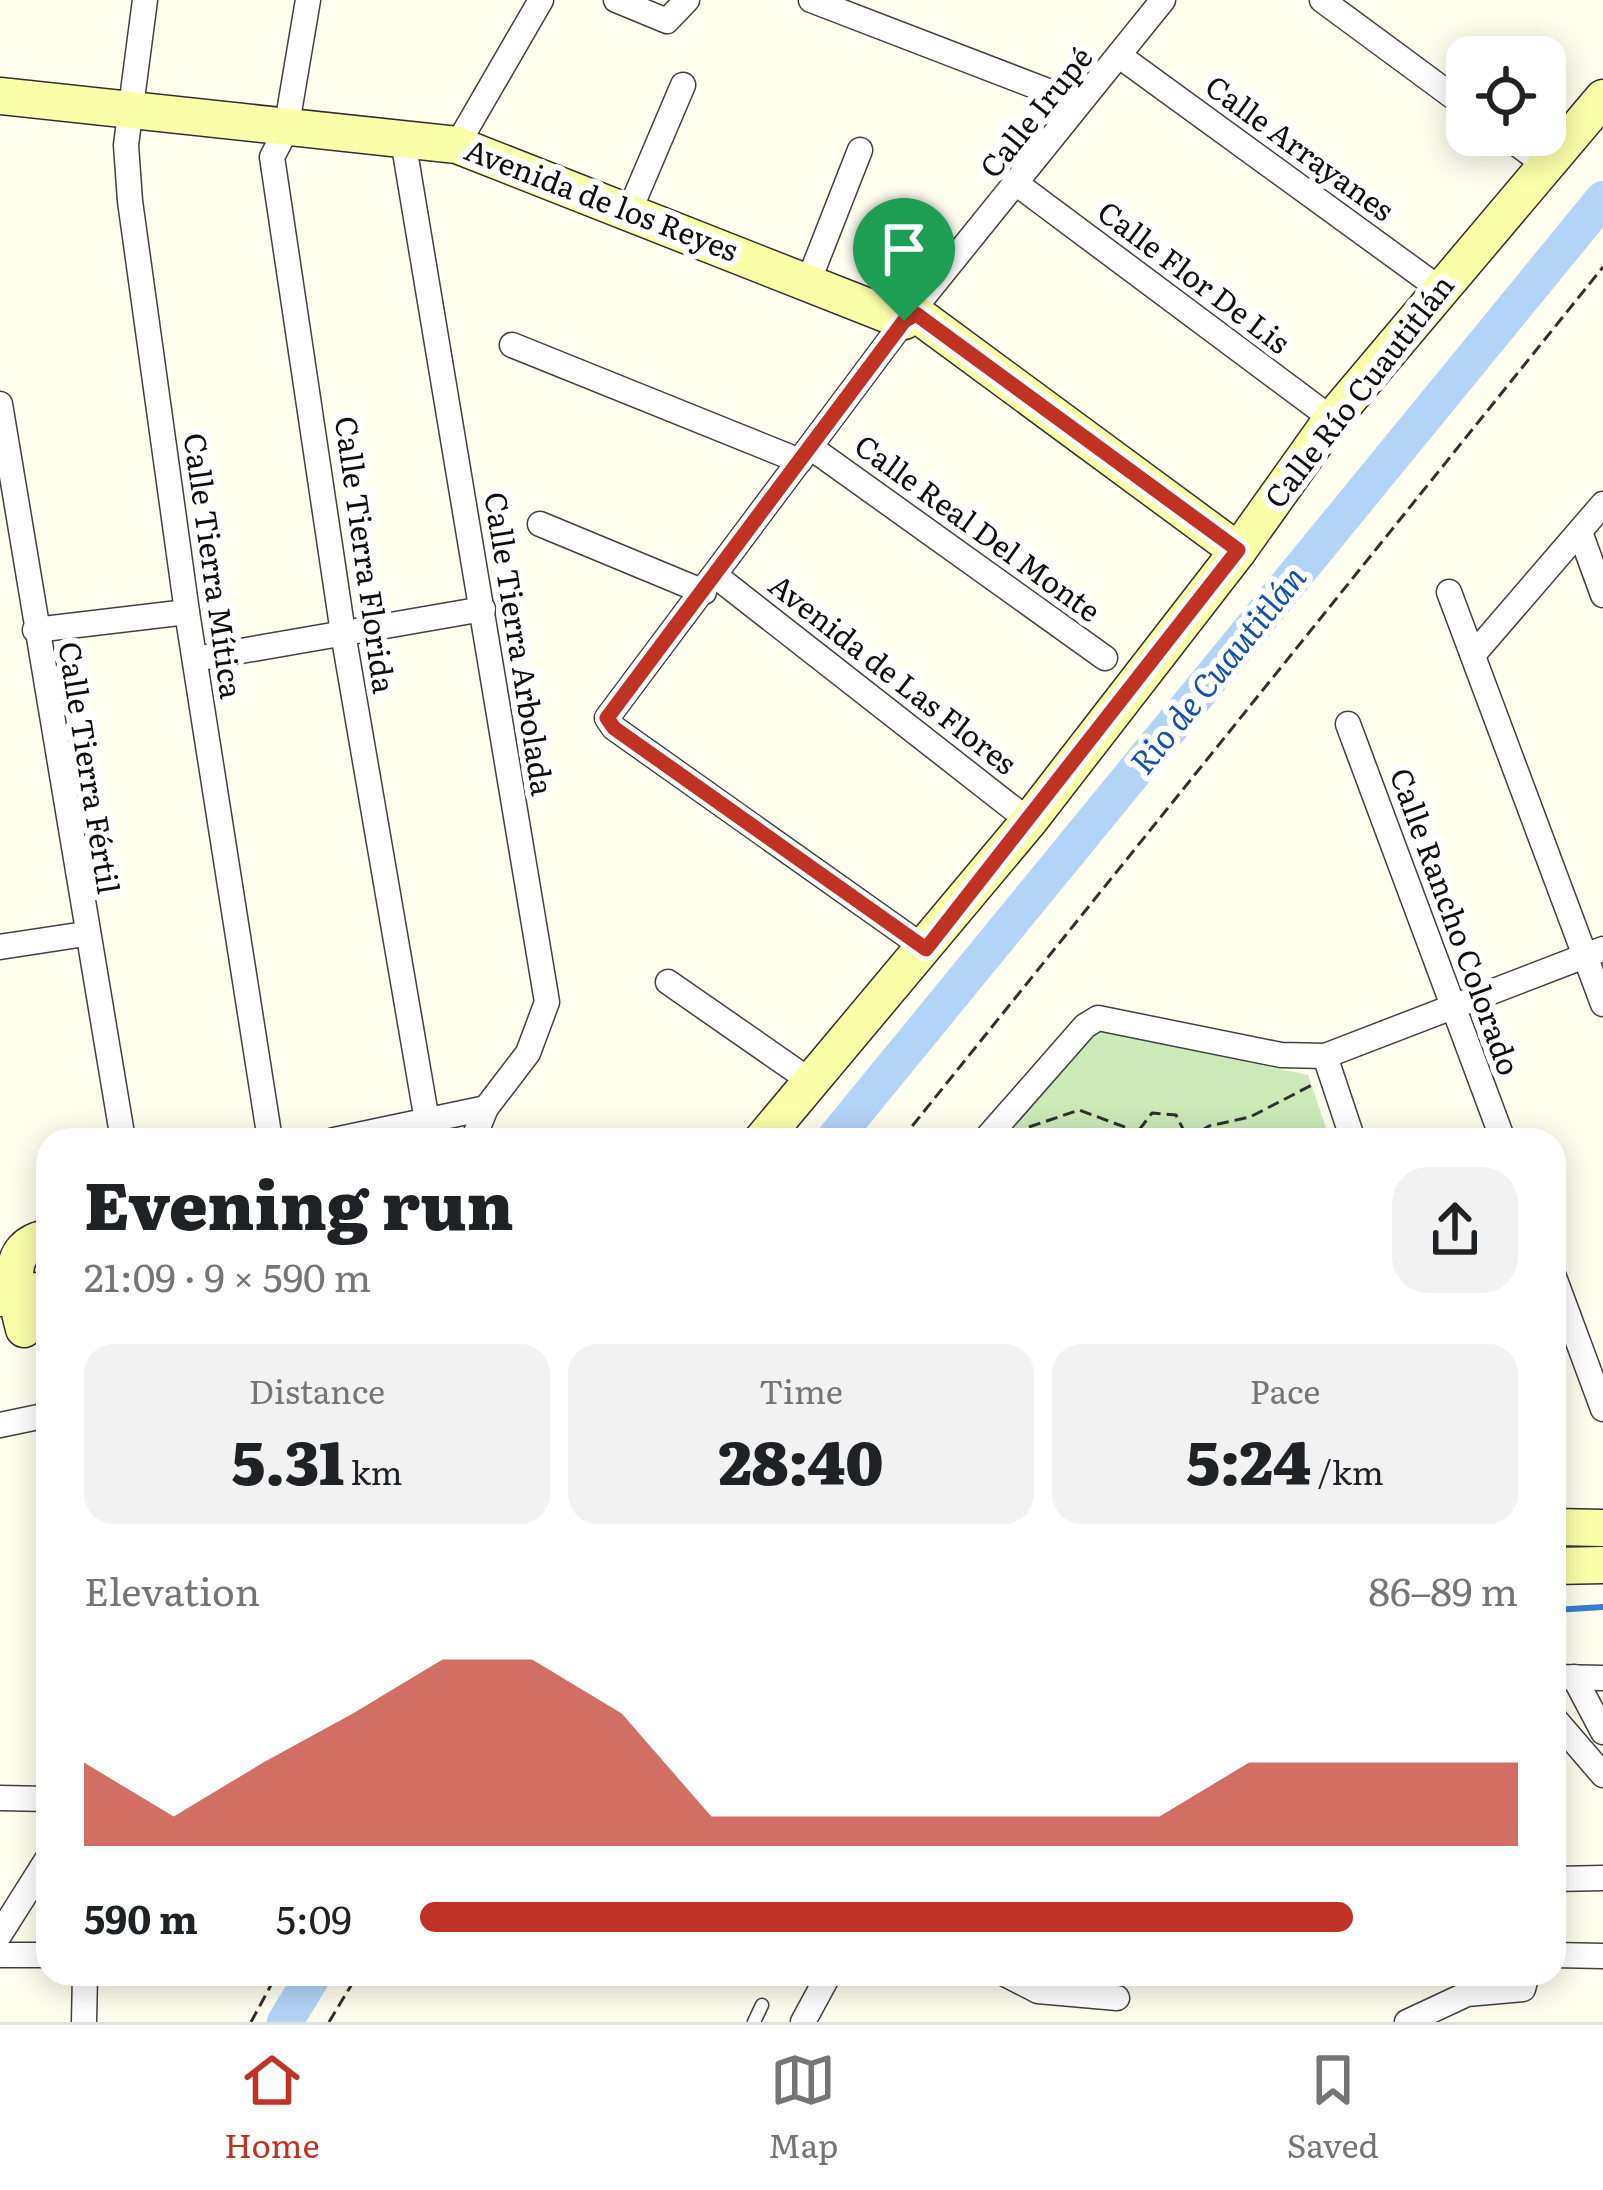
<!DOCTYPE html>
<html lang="en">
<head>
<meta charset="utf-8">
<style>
	:root { --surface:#fff; --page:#f2f2f2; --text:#202124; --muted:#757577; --line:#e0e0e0; --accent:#c03324 }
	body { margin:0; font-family:Literata,serif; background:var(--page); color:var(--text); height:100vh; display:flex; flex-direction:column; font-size:45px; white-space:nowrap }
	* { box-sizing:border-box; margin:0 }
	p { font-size:39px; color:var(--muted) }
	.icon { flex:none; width:66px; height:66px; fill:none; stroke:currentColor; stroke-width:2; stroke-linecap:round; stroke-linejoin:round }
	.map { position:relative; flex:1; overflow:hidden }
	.drawer { position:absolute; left:36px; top:1128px; width:1530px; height:858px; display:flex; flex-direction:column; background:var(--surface); border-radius:36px; box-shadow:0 6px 30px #0003 }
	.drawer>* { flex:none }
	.controls { position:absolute; left:1446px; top:36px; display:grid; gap:24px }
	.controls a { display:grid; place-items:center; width:120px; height:120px; border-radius:24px; background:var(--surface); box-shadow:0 6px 30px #0003; font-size:60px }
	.pin { position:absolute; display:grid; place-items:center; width:102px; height:102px; color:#fff; margin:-123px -51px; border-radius:50% 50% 50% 0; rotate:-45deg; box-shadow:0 0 12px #0007 }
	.pin .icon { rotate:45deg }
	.round { display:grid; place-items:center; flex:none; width:126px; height:126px; border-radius:36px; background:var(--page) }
	.headline { display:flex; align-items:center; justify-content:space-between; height:204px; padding:0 48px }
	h1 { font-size:66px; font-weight:800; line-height:90px }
	.figures { display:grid; grid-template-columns:repeat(3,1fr); gap:18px; height:204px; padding:12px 48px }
	.figures div { display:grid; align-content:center; border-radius:30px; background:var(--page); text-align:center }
	.figures b { font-size:60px; font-weight:800 }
	.figures small { font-size:33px; font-weight:400 }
	.figures p { font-size:33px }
	.chart { height:336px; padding:24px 48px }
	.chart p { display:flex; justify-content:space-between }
	.chart svg { width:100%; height:216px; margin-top:12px; fill:var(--accent); opacity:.7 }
	ul { padding:0 48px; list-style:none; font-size:39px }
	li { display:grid; grid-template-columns:192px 144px 1fr; align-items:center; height:90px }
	li i { height:30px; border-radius:15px; background:var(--accent) }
	.tabs { display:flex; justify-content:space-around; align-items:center; height:168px; border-top:3px solid var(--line); background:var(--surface); font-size:33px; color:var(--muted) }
	.tabs a { display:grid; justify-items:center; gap:6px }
	.tabs .selected { color:var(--accent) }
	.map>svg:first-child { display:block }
	.green { fill:#cbeab8 }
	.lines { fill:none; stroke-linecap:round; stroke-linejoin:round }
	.stream { stroke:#3a7ecf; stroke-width:6 }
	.river { stroke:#b4d4f7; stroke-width:36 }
	.lane-casing { stroke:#414141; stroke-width:15 }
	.street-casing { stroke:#414141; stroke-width:27 }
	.secondary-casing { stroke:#303030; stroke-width:39 }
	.path { stroke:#303030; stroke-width:3; stroke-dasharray:12 6; stroke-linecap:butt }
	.lane { stroke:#fff; stroke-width:12 }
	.street { stroke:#fff; stroke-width:24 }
	.secondary { stroke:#fcffaa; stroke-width:36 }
	.route-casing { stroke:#fff; stroke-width:24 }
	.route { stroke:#c03324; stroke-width:15 }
	.labels { text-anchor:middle; stroke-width:12; stroke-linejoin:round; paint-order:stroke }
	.street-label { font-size:30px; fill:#0e0e0e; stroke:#fff }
	.water-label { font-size:33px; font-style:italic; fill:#1651a2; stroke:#fff }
</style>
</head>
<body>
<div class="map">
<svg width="1603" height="2022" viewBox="0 0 1603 2022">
	<rect width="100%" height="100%" fill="#fffeef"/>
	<polygon class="green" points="1095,1030 1308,1075 1330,1140 996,1140"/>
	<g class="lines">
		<polyline class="stream" points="1554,1610 1603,1607"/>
		<g class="river">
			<polyline points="833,1140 1603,199"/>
			<polyline points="285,2022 314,1974"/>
		</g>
		<g class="lane-casing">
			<polyline id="lane" points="754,2022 762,2005"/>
		</g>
		<g class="street-casing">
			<g id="street">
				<polyline points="145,0 126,145 130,201 187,612 270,1140"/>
				<polyline points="308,0 286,130 272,157 343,633 427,1121"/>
				<polyline points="616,0 667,21 687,0"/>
				<polyline points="811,0 1079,103"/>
				<polyline points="1322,0 1467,107"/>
				<polyline points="1121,57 1440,289"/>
				<polyline points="1505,135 1544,164"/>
				<polyline points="403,140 547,1002 528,1053 486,1108 473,1140"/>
				<polyline points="457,145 541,0"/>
				<polyline points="1017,184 1332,419"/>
				<polyline points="629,212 683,85"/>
				<polyline points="809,280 860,150"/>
				<polyline points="512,345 800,461"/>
				<polyline points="0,404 123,1140"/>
				<polyline points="813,449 1105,658"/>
				<polyline points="540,524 704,592"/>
				<polyline points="1580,532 1603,595"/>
				<polyline points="717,577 1029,821"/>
				<polyline points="1449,592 1603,1004"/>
				<polyline points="35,630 187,612"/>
				<polyline points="1473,655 1603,504"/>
				<polyline points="195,659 483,609"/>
				<polyline points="1348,724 1503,1140"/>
				<polyline points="0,947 85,934"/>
				<polyline points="926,949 614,728 607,718 904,321 1163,0"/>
				<polyline points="668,982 809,1080"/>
				<polyline points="1325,1056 1353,1140"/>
				<polyline points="334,1140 486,1108"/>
				<polyline points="985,1140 1085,1026 1098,1018 1281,1055 1325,1056 1603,949"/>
				<polyline points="1554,1277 1603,1409"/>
				<polyline points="0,1425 48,1415"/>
				<polyline points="1554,1677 1603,1678"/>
				<polyline points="1574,1677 1603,1732"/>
				<polyline points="1554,1718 1603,1775"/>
				<polyline points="0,1798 48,1799"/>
				<polyline points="1554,1879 1603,1878"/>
				<polyline points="0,1934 48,1858"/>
				<polyline points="0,1955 48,1955"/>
				<polyline points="1554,1955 1603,1956"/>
				<polyline points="1005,1974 1038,1991 1117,1998"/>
				<polyline points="84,2022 85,1974"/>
				<polyline points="803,2022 829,1974"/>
				<polyline points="1407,2022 1467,1994 1523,1989 1527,1974"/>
			</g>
		</g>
		<g class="secondary-casing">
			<g id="secondary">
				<polyline points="0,96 457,145 904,321"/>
				<polyline points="915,313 1238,551"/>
				<polyline points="762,1140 1029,821 1238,551 1332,419 1603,98"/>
				<polyline points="0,1298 48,1289"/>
				<path d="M24 1329C16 1296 0 1245 48 1238"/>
				<polyline points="1554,1527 1603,1528"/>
				<polyline points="1554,1566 1603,1565"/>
			</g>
		</g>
		<g class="path">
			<polyline points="1029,1127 1079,1110 1138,1132 1140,1140"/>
			<polyline points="1139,1130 1152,1113 1176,1115 1185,1133"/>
			<polyline points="901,1140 1603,267"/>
			<polyline points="1185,1140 1209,1126 1250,1117 1312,1085"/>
			<polyline points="251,2022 277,1974"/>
			<polyline points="329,2022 358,1974"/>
		</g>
		<use href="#lane" class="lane"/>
		<use href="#street" class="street"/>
		<use href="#secondary" class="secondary"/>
	</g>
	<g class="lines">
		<g class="route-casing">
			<polygon id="route" points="916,314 1238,550 926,949 614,728 607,718 904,321"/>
		</g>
		<use href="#route" class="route"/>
	</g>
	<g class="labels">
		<g class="street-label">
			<text transform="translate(1037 113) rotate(-51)" y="10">Calle Irupé</text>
			<text transform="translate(1299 149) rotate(36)" y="10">Calle Arrayanes</text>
			<text transform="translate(601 201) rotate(21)" y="10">Avenida de los Reyes</text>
			<text transform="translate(1193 278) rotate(37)" y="10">Calle Flor De Lis</text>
			<text transform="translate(1360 392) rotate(-52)" y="10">Calle Río Cuautitlán</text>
			<text transform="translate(977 529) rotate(36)" y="10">Calle Real Del Monte</text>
			<text transform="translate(364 555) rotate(82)" y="10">Calle Tierra Florida</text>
			<text transform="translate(212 566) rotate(82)" y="10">Calle Tierra Mítica</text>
			<text transform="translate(518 644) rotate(81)" y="10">Calle Tierra Arbolada</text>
			<text transform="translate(892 675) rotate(38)" y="10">Avenida de Las Flores</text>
			<text transform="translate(88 768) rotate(81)" y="10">Calle Tierra Fértil</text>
			<text transform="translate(1454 922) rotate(70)" y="10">Calle Rancho Colorado</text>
		</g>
		<g class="water-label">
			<text transform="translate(1218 670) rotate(-51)" y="12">Rio de Cuautitlán</text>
		</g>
	</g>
</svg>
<div class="controls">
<a><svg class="icon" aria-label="locate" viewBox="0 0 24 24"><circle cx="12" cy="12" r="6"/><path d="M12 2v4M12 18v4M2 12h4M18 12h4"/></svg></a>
</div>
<div class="pin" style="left:904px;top:321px;background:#1e9e55"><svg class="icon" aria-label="arrive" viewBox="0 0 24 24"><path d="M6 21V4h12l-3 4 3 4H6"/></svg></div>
<section class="drawer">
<div class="headline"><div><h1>Evening run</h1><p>21:09 · 9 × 590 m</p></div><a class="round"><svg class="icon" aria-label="share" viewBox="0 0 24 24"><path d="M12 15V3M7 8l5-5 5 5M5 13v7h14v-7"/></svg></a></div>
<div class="figures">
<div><p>Distance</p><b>5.31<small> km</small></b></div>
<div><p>Time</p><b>28:40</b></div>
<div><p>Pace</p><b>5:24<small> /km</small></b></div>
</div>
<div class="chart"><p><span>Elevation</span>86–89 m</p>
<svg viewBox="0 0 160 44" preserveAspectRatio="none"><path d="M0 44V27L10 38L20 27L30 17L40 6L50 6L60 17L70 38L80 38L90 38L100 38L110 38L120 38L130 27L140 27L150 27L160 27V44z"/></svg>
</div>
<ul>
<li><b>590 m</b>5:09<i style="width:85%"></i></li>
</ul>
</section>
</div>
<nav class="tabs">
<a class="selected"><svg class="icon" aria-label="home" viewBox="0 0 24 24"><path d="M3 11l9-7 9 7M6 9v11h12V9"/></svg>Home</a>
<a><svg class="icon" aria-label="map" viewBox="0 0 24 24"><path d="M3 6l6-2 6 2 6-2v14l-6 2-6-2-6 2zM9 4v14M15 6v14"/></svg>Map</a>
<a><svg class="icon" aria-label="saved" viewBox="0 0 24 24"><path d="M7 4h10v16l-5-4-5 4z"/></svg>Saved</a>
</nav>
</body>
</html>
